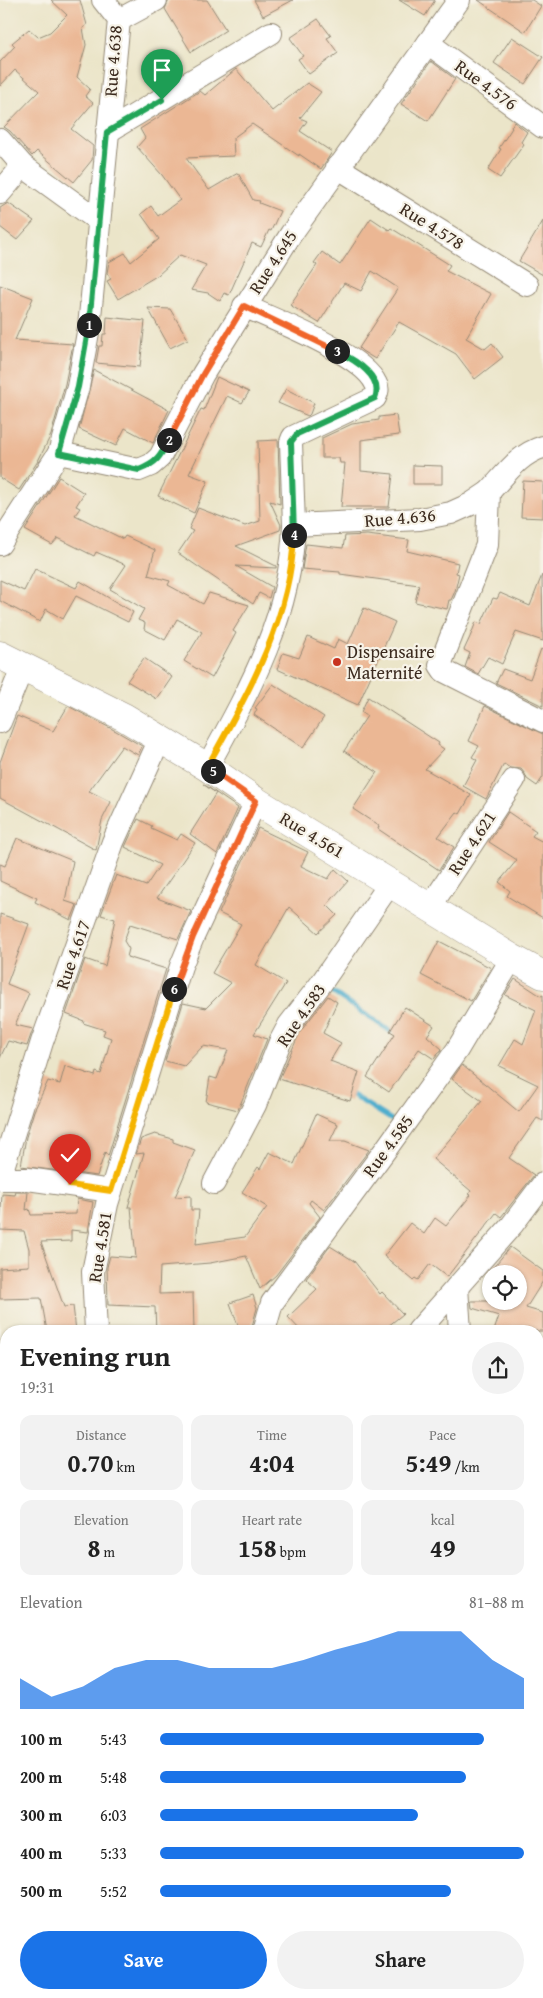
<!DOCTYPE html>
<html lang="en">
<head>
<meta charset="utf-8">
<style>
	:root { --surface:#fff; --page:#f2f2f2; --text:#222; --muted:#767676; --accent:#1a73e8 }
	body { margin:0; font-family:"Gentium Book Plus",serif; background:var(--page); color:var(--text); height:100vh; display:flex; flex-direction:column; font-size:19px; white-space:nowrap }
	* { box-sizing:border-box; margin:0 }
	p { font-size:16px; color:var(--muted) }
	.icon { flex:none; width:28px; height:28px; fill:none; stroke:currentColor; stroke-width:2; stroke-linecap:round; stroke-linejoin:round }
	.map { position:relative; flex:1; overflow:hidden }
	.sheet { position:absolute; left:0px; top:1325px; width:544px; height:674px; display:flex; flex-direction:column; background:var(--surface); border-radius:20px 20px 0 0; box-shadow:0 1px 4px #0004 }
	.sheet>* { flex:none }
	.fabs { position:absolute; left:482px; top:1265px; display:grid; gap:10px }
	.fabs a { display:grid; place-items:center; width:45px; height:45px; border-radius:50%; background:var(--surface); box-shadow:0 1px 4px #0004; font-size:25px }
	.pin { position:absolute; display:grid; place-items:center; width:42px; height:42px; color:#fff; margin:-51px -21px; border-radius:50% 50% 50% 0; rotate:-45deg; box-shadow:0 0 5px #0007 }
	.pin .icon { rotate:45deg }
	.km { position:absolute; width:25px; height:25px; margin:-12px; border-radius:50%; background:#222; color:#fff; font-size:14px; line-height:25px; text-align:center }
	.round { display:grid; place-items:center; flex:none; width:52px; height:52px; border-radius:26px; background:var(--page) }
	.summary { display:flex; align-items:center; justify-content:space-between; height:85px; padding:0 20px }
	h1 { font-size:28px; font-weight:800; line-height:38px }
	.figures { display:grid; grid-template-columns:repeat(3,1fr); gap:8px; height:85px; padding:5px 20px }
	.figures div { display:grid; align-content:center; border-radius:12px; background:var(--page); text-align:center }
	.figures b { font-size:25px; font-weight:800 }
	.figures small { font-size:14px; font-weight:400 }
	.figures p { font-size:14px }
	.chart { height:140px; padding:10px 20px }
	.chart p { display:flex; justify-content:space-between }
	.chart svg { width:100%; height:90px; margin-top:5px; fill:var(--accent); opacity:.7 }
	.cta { display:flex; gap:10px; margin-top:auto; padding:10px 20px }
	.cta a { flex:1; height:58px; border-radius:30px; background:var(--accent); color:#fff; font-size:20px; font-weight:800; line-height:58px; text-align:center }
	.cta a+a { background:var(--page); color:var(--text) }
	ul { padding:0 20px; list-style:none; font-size:16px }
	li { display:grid; grid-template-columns:80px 60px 1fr; align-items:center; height:38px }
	li i { height:12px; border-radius:6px; background:var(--accent) }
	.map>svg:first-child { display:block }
	.green { fill:#abd27d; stroke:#737e4e }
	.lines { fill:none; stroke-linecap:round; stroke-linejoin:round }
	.stream { stroke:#4faecd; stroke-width:5 }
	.building { fill:#ebb794 }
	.minor-casing { stroke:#938874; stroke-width:24 }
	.major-casing { stroke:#938874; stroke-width:29 }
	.minor { stroke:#fff; stroke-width:22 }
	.major { stroke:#fff; stroke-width:28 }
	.split-1-casing { stroke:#fff; stroke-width:10 }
	.split-2-casing { stroke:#fff; stroke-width:10 }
	.split-3-casing { stroke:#fff; stroke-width:10 }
	.split-4-casing { stroke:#fff; stroke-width:10 }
	.split-5-casing { stroke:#fff; stroke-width:10 }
	.split-6-casing { stroke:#fff; stroke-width:10 }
	.split-7-casing { stroke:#fff; stroke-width:10 }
	.split-1 { stroke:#22a559; stroke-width:6 }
	.split-2 { stroke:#22a559; stroke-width:6 }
	.split-3 { stroke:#f0652b; stroke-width:6 }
	.split-4 { stroke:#22a559; stroke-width:6 }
	.split-5 { stroke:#f5b400; stroke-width:6 }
	.split-6 { stroke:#f0652b; stroke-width:6 }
	.split-7 { stroke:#f5b400; stroke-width:6 }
	.poi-dot { fill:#c8321e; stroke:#f7f3e8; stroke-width:2 }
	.labels { text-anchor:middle; stroke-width:4.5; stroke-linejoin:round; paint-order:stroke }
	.street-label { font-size:18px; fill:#3b2a1e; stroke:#f7f3e8 }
	.poi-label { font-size:18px; fill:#3b2a1e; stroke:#f7f3e8; text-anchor:start }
</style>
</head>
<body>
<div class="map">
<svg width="543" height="1998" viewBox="0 0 543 1998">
	<rect width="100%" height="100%" fill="#f7f3e8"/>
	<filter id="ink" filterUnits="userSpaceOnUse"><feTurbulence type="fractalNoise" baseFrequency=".02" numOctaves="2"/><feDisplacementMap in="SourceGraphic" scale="10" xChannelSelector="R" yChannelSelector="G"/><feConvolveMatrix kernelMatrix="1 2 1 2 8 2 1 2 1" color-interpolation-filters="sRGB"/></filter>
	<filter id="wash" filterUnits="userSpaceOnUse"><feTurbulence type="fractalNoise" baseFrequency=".0096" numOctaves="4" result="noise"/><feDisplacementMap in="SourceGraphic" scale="20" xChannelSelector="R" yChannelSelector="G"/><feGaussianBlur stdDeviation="1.12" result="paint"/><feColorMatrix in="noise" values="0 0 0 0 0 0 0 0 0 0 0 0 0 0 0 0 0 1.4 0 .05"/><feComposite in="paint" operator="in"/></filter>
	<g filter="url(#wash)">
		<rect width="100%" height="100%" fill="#ebe5c9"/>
		<g class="green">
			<polygon points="543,1530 543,1637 538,1628 538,1533"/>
			<polygon points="0,1677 6,1678 6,1754 0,1757"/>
		</g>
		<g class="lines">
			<g class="stream">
				<polyline points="326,988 390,1031"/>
				<polyline points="352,1095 395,1122"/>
				<polyline points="538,1589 543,1590"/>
				<polyline points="0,1706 6,1706"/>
			</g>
		</g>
		<g id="blocks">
			<g class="building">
				<polygon points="51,0 80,0 87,25 83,28 86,45 77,77 90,89 85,96 93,103 71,129 93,146 92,160 74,182 37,151 32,156 10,131 4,127 39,91 15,70 0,86 0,62 15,46 12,43 29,29 38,37 50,32 67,15"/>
				<polygon points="169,0 207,0 226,30 191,52 165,9"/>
				<polygon points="254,0 293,0 263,16"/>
				<polygon points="399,0 435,0 425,16"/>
				<polygon points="478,0 532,0 541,6 525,32"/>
				<polygon points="318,19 331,36 327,38 338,53 309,74 298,59 303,56 290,38"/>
				<polygon points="512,37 543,57 525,84 494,63"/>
				<polygon points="431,61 455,79 428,121 401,104"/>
				<polygon points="236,69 272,111 307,83 321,92 300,118 307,121 300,131 332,152 321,169 299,154 299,156 252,124 233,138 234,156 186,158 209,190 238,173 253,200 260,201 259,203 280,211 271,231 269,230 261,247 252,243 229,295 224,293 220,301 208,293 191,290 206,265 180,255 158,275 118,299 107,281 111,279 107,273 109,262 125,253 131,262 159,239 141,214 151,206 158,216 180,200 162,175 137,147 145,138 140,129 200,91 205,95"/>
				<polygon points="514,122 527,132 521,142 524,144 500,178 488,170 501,149 499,148 512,128 511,127"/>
				<polygon points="8,203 34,221 17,240 0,227 0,208"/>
				<polygon points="371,218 389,230 391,228 450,265 446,271 491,294 466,338 485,349 492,343 503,357 475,379 456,354 399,322 375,359 362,351 359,348 398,288 372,271 361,291 344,283 319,323 290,305 317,265 314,263 322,252 340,265"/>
				<polygon points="543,221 543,275 519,261"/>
				<polygon points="0,285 33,298 15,340 73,344 65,384 51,435 38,461 19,490 0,478"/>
				<polygon points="148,308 170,309 188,339 170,348"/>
				<polygon points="107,317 145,321 140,367 96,363 99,346 102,346 103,334 106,334"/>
				<polygon points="94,370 169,410 153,443 125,428 116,446 79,429"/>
				<polygon points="217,377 249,392 242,403 227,396 189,474 208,481 194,513 158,496 201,409 204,410"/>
				<polygon points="286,389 314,403 310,414 308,416 278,403"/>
				<polygon points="396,415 399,435 361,440 361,471 393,474 389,507 341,507 345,463 340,463 339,458 322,458 322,438 352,424 379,420 379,417"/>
				<polygon points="278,440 280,504 270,501 281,525 280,530 236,546 276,566 276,568 236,566 272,587 269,598 259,593 253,604 178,553 193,531 189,529 198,508 245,526 260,521 258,441"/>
				<polygon points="413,465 442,466 442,484 413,484"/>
				<polygon points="59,477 84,493 76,506 80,508 75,515 123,539 125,536 155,550 148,575 170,581 168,585 203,604 209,593 249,605 233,631 236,633 212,678 184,661 202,632 177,619 165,640 144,629 145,623 138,620 144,609 110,589 126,565 96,552 94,556 58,538 52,545 25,530"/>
				<polygon points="523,481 543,482 543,518 521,517"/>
				<polygon points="367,535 409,540 407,551 458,563 456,573 459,574 455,591 451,600 449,600 447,609 415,602 419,585 340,574 340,572 302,569 306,544 343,548 345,536"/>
				<polygon points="35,569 76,588 80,581 133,612 128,622 76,596 63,619 46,609 40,622 0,601 0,580 24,591"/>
				<polygon points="542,575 543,641 516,632 502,664 488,657 478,674 465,667 470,653 464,650 470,637 476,622 481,624 493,598 497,599 500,593 530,606"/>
				<polygon points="364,608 395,622 358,705 277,669 283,653 299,658 308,637 334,649 338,639 348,644"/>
				<polygon points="541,649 543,650 543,706 496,683 503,669 530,679"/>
				<polygon points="144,658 172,677 157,699 127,681"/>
				<polygon points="273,684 324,717 303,748 254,715 257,709 255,708"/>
				<polygon points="368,697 439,743 438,745 444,749 425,769 471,795 460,814 457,812 438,837 454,847 439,870 378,829 379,826 353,809 377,772 344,751 367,716 361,712"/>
				<polygon points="68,706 116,731 142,746 138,755 122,746 89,791 111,802 102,820 96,850 0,798 0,762 17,716 53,731"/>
				<polygon points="485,706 543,734 543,777 537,786 527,779 525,774 521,769 510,768 504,764 486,799 463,786 477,760 472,757 479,746 469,741"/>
				<polygon points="203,784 238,808 217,854 190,834 216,793"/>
				<polygon points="508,812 536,831 532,836 543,842 543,918 507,896 510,891 499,882 517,860 489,842"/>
				<polygon points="138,819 152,826 151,828 177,840 181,834 195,843 157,898 191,911 178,939 130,924 124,941 129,949 127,957 166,969 108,1156 105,1152 97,1176 21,1166 26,1137 34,1111 48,1081 60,1084 65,1066 95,1076 96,1072 101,1074 111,1038 103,1035 105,1030 83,1023 84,1021 66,1014 85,959 105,966 115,919 101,915 116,875 146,886 160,865 125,847"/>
				<polygon points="258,828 308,852 301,866 328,879 335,869 348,881 327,905 337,915 318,933 289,907 256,965 286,983 254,1034 267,1039 238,1110 206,1102 210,1077 217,1079 228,1050 203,1046 184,1066 165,1061 183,1003 206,1008 231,983 212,973 241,924 219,913"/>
				<polygon points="17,838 73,861 65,901 77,905 71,920 35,902 37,898 0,881 0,864 5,866"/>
				<polygon points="0,914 29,924 7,984 29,993 15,1025 33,1029 27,1046 8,1041 0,1058"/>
				<polygon points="439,941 491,968 471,1001 421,975"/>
				<polygon points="515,979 541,996 543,995 543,1121 537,1118 509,1158 534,1175 501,1217 496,1213 447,1277 430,1264 418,1280 415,1278 413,1280 384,1256 410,1223 424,1234 435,1218 446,1226 471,1195 469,1194 471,1191 433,1159 482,1101 452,1079 462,1065 519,1112 538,1085 499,1066 515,1039 523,1044 536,1010 505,995"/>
				<polygon points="328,996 337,1002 323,1033 341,1043 330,1061 359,1072 350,1101 279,1079 300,1032"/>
				<polygon points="405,1007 434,1026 427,1036 442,1049 434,1059 419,1049 389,1092 367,1077 395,1034 390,1031"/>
				<polygon points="316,1114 338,1124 330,1141 345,1141 369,1150 324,1210 311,1200 309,1203 320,1217 276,1275 260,1289 246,1256 210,1263 160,1267 159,1294 193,1293 194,1331 156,1331 155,1307 108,1305 107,1267 110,1256 136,1258 131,1207 128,1207 144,1153 136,1154 141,1139 155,1134 173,1139 173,1142 195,1150 175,1197 191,1196 191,1210 199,1210 196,1244 245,1237 267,1207 242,1192 258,1167 260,1169 269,1152 294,1164"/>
				<polygon points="16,1192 28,1192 26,1210 29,1209 31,1215 76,1214 77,1199 93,1202 88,1232 71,1230 71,1241 41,1242 64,1307 73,1306 76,1331 47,1331 41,1298 0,1299 0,1268 29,1266 29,1249 24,1231 0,1230 2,1194 15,1195"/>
				<polygon points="330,1246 354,1261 380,1294 382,1292 403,1314 382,1331 301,1331 288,1317 317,1289 306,1279"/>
				<polygon points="510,1247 543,1271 543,1281 526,1308 543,1313 543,1331 494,1331 499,1316 472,1308 471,1301 519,1301 519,1274 488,1274"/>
				<polygon points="253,1295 257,1308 251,1330 240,1331 230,1303"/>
			</g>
		</g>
	</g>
	<g filter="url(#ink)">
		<use href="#blocks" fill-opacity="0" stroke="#938874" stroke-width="1"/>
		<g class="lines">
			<g class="minor-casing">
				<g id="minor">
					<polyline points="119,20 156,0"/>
					<polyline points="428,43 543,127"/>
					<polyline points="107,132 271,33"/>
					<polyline points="0,140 23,166 99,221"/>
					<polyline points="337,167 527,285"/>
					<polyline points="0,193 23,166"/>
					<path d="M244 306C275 320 363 354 376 384 379 389 377 393 375 398L293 437 291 442 294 525"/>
					<polyline points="59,453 78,387 89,327 119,20 103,0"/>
					<path d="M489 492C506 474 519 454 543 447"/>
					<polyline points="0,544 59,453 139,470 151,465 160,457 203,374 291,234 459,0"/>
					<polyline points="0,722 23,666"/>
					<path d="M207 767C250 689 291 616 294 525L420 519 451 513 471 504 489 492 487 545 440 665 444 671 543 721"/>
					<polyline points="430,907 514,780"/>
					<polyline points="0,1177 42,1042 113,842 160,739"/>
					<polyline points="0,1179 28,1179 111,1191"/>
					<polyline points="214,1183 255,1105 280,1042 289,1025 320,985 391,882"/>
					<polyline points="457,1287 460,1331"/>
					<polyline points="96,1331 93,1272 107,1204 181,966 193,937 256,801"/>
					<polyline points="264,1331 272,1303 386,1149 457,1050 512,958"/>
					<polyline points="418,1331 512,1225 543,1184"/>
					<polyline points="0,1360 6,1359"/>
					<polyline points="538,1430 543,1428"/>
					<polyline points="0,1462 6,1461"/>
					<polyline points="538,1792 543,1808"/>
					<polyline points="155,1992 157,1998"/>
					<polyline points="295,1992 297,1998"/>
					<polyline points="478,1992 480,1998"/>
					<polyline points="521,1998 535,1992"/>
				</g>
			</g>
			<g class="major-casing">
				<polyline id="major" points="0,655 124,717 207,767 256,801 512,958 543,975"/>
			</g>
			<use href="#minor" class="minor"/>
			<use href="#major" class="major"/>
		</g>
	</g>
	<g class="lines" filter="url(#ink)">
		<g class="split-1-casing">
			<polyline id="split-1" points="89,325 107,132 162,100"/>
		</g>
		<g class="split-2-casing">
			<path id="split-2" d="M89 325 78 387 59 453 139 470C157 463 160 457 169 440"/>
		</g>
		<g class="split-3-casing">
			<polyline id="split-3" points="169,440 203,374 244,306 337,351"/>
		</g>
		<g class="split-4-casing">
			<path id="split-4" d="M294 535 291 442 297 434 375 398C384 376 353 359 337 351"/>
		</g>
		<g class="split-5-casing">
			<path id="split-5" d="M213 771 207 767C247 695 291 619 294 535"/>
		</g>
		<g class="split-6-casing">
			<polyline id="split-6" points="174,989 193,937 256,801 213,771"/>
		</g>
		<g class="split-7-casing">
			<polyline id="split-7" points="70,1185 111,1191 174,989"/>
		</g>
		<use href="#split-1" class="split-1"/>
		<use href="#split-2" class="split-2"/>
		<use href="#split-3" class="split-3"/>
		<use href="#split-4" class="split-4"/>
		<use href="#split-5" class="split-5"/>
		<use href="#split-6" class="split-6"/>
		<use href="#split-7" class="split-7"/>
	</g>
	<circle class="poi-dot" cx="337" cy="662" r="5"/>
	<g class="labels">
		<g class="street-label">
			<text transform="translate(113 61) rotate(-86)" y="6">Rue 4.638</text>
			<text transform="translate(486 85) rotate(36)" y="6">Rue 4.576</text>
			<text transform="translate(432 226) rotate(32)" y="6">Rue 4.578</text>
			<text transform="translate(273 262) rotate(-57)" y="6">Rue 4.645</text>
			<text transform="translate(400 518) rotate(-5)" y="6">Rue 4.636</text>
			<text transform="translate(312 835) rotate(31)" y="6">Rue 4.561</text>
			<text transform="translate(472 843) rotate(-57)" y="6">Rue 4.621</text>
			<text transform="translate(73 955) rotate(-71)" y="6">Rue 4.617</text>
			<text transform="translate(301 1015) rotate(-56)" y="6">Rue 4.583</text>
			<text transform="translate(388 1146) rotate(-54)" y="6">Rue 4.585</text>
			<text transform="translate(100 1247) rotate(-81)" y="6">Rue 4.581</text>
		</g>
		<g class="poi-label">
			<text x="347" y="658">Dispensaire<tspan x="347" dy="21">Maternité</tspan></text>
		</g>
	</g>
</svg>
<div class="fabs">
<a><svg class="icon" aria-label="locate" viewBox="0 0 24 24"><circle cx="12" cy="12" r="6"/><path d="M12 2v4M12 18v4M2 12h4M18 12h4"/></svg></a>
</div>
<div class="pin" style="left:162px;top:100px;background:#1e9e55"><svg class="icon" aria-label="arrive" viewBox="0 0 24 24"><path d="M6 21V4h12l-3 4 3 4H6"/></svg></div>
<div class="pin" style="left:70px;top:1185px;background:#d93025"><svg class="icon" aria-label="check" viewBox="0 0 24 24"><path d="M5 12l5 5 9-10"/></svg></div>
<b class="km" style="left:89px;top:325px">1</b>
<b class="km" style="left:169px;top:440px">2</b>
<b class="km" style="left:337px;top:351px">3</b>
<b class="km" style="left:294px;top:535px">4</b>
<b class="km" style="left:213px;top:771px">5</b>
<b class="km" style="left:174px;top:989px">6</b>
<section class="sheet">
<div class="summary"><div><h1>Evening run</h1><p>19:31</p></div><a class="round"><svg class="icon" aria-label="share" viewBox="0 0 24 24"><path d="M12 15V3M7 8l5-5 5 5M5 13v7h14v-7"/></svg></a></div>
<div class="figures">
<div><p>Distance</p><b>0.70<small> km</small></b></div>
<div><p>Time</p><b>4:04</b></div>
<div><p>Pace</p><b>5:49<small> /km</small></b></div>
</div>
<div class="figures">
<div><p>Elevation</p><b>8<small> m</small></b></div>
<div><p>Heart rate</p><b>158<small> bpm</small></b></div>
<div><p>kcal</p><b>49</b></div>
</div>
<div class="chart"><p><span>Elevation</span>81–88 m</p>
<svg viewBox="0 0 160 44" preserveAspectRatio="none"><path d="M0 44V29L10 38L20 33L30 24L40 20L50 20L60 24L70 24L80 24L90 20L100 15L110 11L120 6L130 6L140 6L150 20L160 29V44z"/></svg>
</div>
<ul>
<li><b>100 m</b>5:43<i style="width:89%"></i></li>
<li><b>200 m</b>5:48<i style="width:84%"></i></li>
<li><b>300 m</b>6:03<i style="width:71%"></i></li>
<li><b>400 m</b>5:33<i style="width:100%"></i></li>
<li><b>500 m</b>5:52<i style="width:80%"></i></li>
</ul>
<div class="cta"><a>Save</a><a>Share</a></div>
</section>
</div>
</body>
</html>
